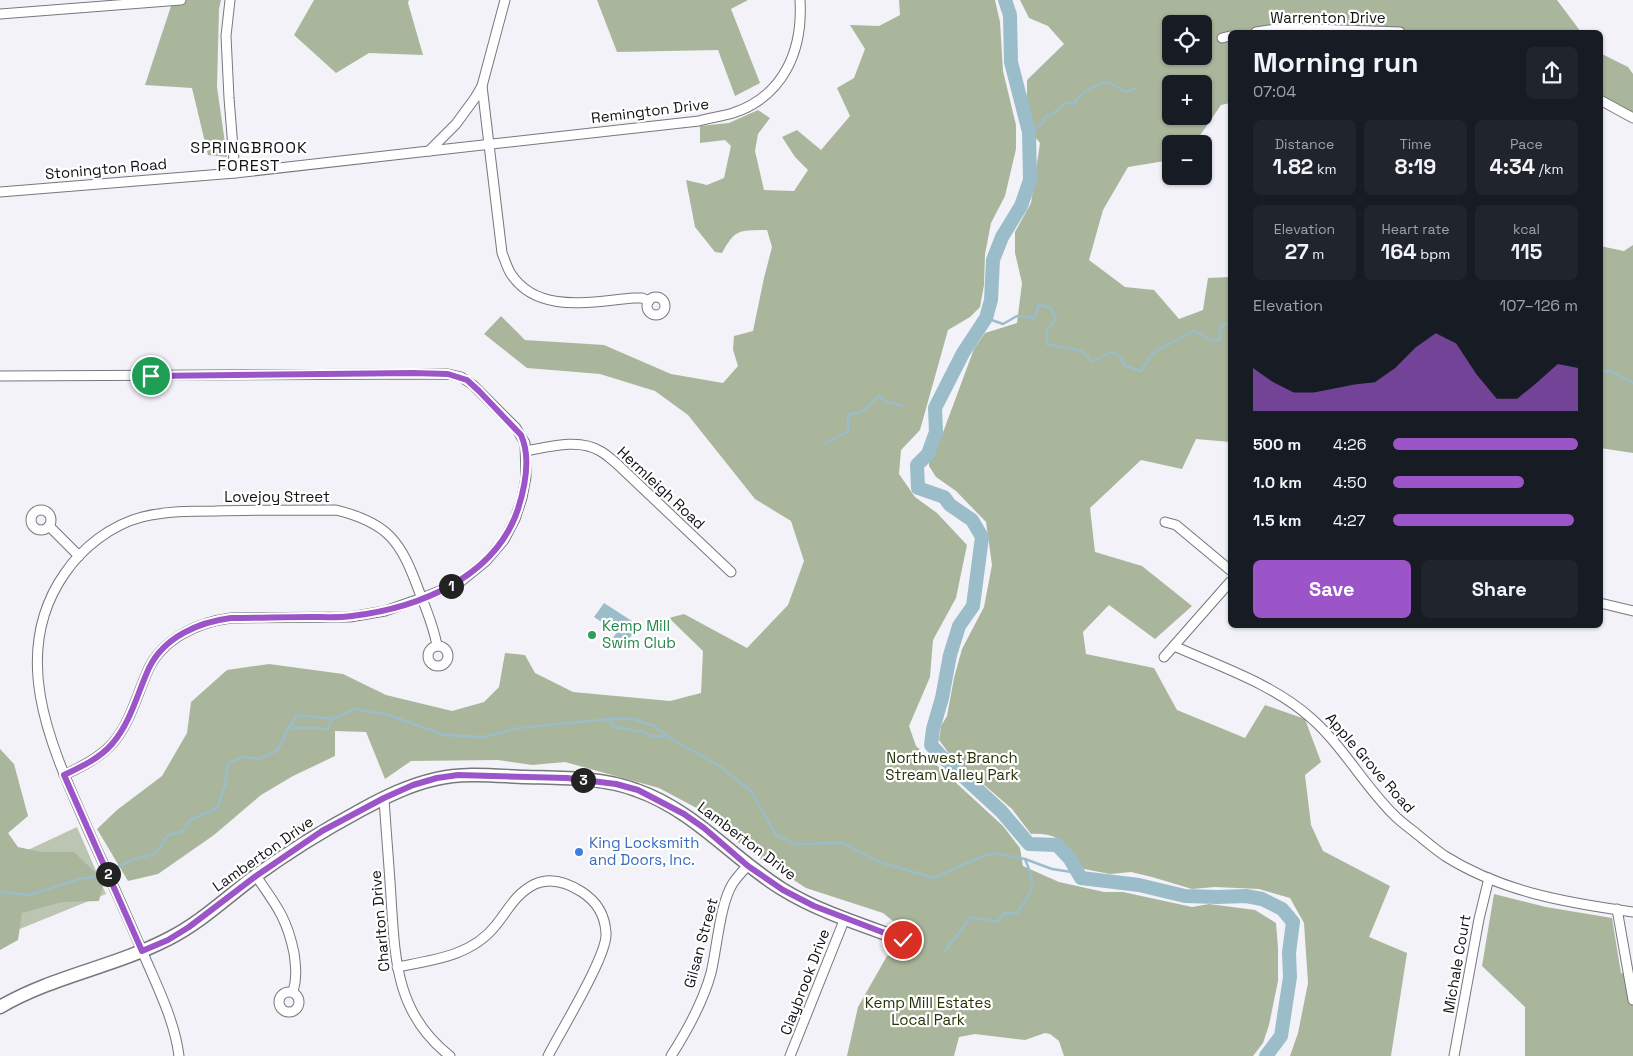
<!DOCTYPE html>
<html lang="en">
<head>
<meta charset="utf-8">
<style>
	:root { --surface:#171b24; --page:#20242c; --text:#f1f3f6; --muted:#9ea1a6; --accent:#9b55c9 }
	body { margin:0; font-family:"Space Grotesk",sans-serif; background:var(--page); color:var(--text); height:100vh; display:flex; flex-direction:column; font-size:19px; white-space:nowrap }
	* { box-sizing:border-box; margin:0 }
	p { font-size:16px; color:var(--muted) }
	.icon { flex:none; width:28px; height:28px; fill:none; stroke:currentColor; stroke-width:2; stroke-linecap:round; stroke-linejoin:round }
	.map { position:relative; flex:1; overflow:hidden }
	.panel { position:absolute; left:1228px; top:30px; width:375px; height:598px; display:flex; flex-direction:column; background:var(--surface); border-radius:8px; box-shadow:0 1px 4px #0004 }
	.panel>* { flex:none }
	.fabs { position:absolute; left:1162px; top:15px; display:grid; gap:10px }
	.fabs a { display:grid; place-items:center; width:50px; height:50px; border-radius:8px; background:var(--surface); box-shadow:0 1px 4px #0004; font-size:25px }
	.pin { position:absolute; display:grid; place-items:center; width:42px; height:42px; color:#fff; margin:-21px; border:2px solid #fff; border-radius:50%; box-shadow:0 1px 5px #0007 }
	.km { position:absolute; width:25px; height:25px; margin:-12px; border-radius:50%; background:#222; color:#fff; font-size:14px; line-height:25px; text-align:center }
	.round { display:grid; place-items:center; flex:none; width:52px; height:52px; border-radius:8px; background:var(--page) }
	.head { display:flex; align-items:center; justify-content:space-between; height:85px; padding:0 25px }
	h1 { font-size:28px; font-weight:700; line-height:38px }
	.metrics { display:grid; grid-template-columns:repeat(3,1fr); gap:8px; height:85px; padding:5px 25px }
	.metrics div { display:grid; align-content:center; border-radius:8px; background:var(--page); text-align:center }
	.metrics b { font-size:21px; font-weight:700 }
	.metrics small { font-size:14px; font-weight:400 }
	.metrics p { font-size:14px }
	.chart { height:140px; padding:10px 25px }
	.chart p { display:flex; justify-content:space-between }
	.chart svg { width:100%; height:90px; margin-top:5px; fill:var(--accent); opacity:.7 }
	.primary-button { display:flex; gap:10px; margin-top:auto; padding:10px 25px }
	.primary-button a { flex:1; height:58px; border-radius:8px; background:var(--accent); color:#fff; font-size:20px; font-weight:700; line-height:58px; text-align:center }
	.primary-button a+a { background:var(--page); color:var(--text) }
	ul { padding:0 25px; list-style:none; font-size:16px }
	li { display:grid; grid-template-columns:80px 60px 1fr; align-items:center; height:38px }
	li i { height:12px; border-radius:6px; background:var(--accent) }
	.map>svg:first-child { display:block }
	.green { fill:#bcc5b1 }
	.forest { fill:#aab69b; fill-rule:evenodd }
	.water { fill:#9bbdc9 }
	.lines { fill:none; stroke-linecap:round; stroke-linejoin:round }
	.stream { stroke:#9bbdc9; stroke-width:2.5 }
	.river { stroke:#9bbdc9; stroke-width:14 }
	.street-casing { stroke:#78777e; stroke-width:11 }
	.secondary-casing { stroke:#78777e; stroke-width:15 }
	.street { stroke:#fff; stroke-width:9 }
	.secondary { stroke:#fff; stroke-width:12 }
	.route-casing { stroke:#fff; stroke-width:10 }
	.route { stroke:#9b55c9; stroke-width:6 }
	.leisure-dot { fill:#2e9e5b; stroke:#fff; stroke-width:2 }
	.shop-dot { fill:#3f7fe0; stroke:#fff; stroke-width:2 }
	.labels { text-anchor:middle; stroke-width:4.5; stroke-linejoin:round; paint-order:stroke }
	.street-label { font-size:15px; fill:#121214; stroke:#fff }
	.leisure-label { font-size:15px; fill:#27864d; stroke:#fff; text-anchor:start }
	.park-label { font-size:15px; fill:#253406; stroke:#fff }
	.shop-label { font-size:15px; fill:#366cbe; stroke:#fff; text-anchor:start }
	.neighbourhood-label { font-size:16px; letter-spacing:1px; fill:#121214; stroke:#fff }
</style>
</head>
<body>
<div class="map">
<svg width="1633" height="1056" viewBox="0 0 1633 1056">
	<rect width="100%" height="100%" fill="#f3f2f9"/>
	<polygon class="green" points="77,827 106,894 0,937 0,855 30,849"/>
	<g class="forest">
		<polygon points="173,0 221,0 219,9 217,87 227,157 208,155 192,88 145,85"/>
		<polygon points="314,0 409,0 408,3 423,55 369,53 336,73 294,35"/>
		<polygon points="597,0 748,0 731,9 760,83 735,96 718,50 617,52"/>
		<path d="M899 0H995L1000 22 1003 71 1016 125V149L1005 196 991 223 985 254 984 285 980 307 970 317 948 330 920 430 901 450 899 474 915 497 937 513 967 545 956 598 933 640 930 677 909 726 916 746 1003 826 1020 848 1023 866 1059 882 1104 892H1123L1192 907 1209 904 1255 910 1276 923 1278 948V981L1269 1025 1263 1043 1253 1056H1064L1059 1041 1050 1034 1045 1033 1025 1040 975 1034 959 1037 954 1056H847L858 1007 887 956 905 954 909 945 906 935 904 930 883 913 806 888 746 849 704 812 659 788 565 762 532 765 498 760 411 761 385 779 366 732 335 731V756L293 776 261 795 214 835 158 874 128 881 97 829 117 810 162 776 187 733 191 702 227 670 269 664 343 674 386 695 452 711 484 702 499 687 505 653 525 655 535 673 573 692 670 701 701 693 703 651 669 618 684 614 747 648 788 605 804 561 791 521 755 499 688 415 655 391 600 374 527 368 484 334 501 316 525 340 604 345 671 374 723 383 738 366 733 350 734 336 753 331 764 278 772 247 767 230C739 231 736 228 722 253L715 252 695 227 686 180 707 185 724 178 731 146 725 140 700 143V126L729 123 758 110 770 118 758 134 755 151 764 190 794 191 808 170 795 157 782 137 797 130 821 150 850 116 837 88 854 78 865 49 850 25 879 26 900 15Z"/>
		<path d="M1020 0H1557L1581 32H1230V103L1221 105 1194 144H1171V160L1128 167 1103 210 1089 260 1125 287 1154 290 1179 319 1203 310 1208 278 1230 277V442L1196 439 1182 469 1141 460 1090 508 1095 552 1142 566 1192 606 1155 639 1109 605 1083 632 1086 654 1154 668 1177 710 1245 738 1265 705 1305 719 1321 762 1305 775 1311 825 1323 851 1390 886 1369 937 1407 953 1391 1056H1290L1298 1033 1308 983 1304 923 1290 898 1259 889 1215 887 1192 889 1152 877 1131 872 1110 874 1084 869C1066 847 1062 832 1031 834L1012 809 951 756 939 740 941 726 947 716 954 678 962 649 984 607 992 565 986 522 956 491 936 477 929 466V463L942 435 974 349 985 333 1017 323 1022 283 1015 253V232L1031 203 1040 143 1030 131 1027 99V80L1064 44 1048 26 1029 18ZM1171 24H1204V56H1171ZM1171 84H1204V116H1171Z"/>
		<polygon points="1600,53 1628,67 1633,74 1633,113 1600,95"/>
		<polygon points="1633,245 1633,453 1600,448 1600,246 1624,251"/>
		<polygon points="0,749 14,764 28,816 8,833 18,847 41,852 74,852 104,881 99,901 62,902 22,913 18,940 0,950"/>
		<polygon points="1494,894 1546,907 1612,918 1621,973 1633,975 1633,1056 1525,1056 1525,1007 1482,966"/>
	</g>
	<polygon class="water" points="604,603 638,625 623,649 611,641 617,632 594,617"/>
	<g class="lines">
		<g class="stream">
			<path d="M1029 132 1041 125 1046 116H1050L1067 102 1074 104C1082 91 1093 85 1108 82L1126 92 1136 88"/>
			<polyline points="986,318 1003,324 1017,316 1034,318 1039,305 1050,307 1056,318 1047,330 1046,344 1082,351 1092,362 1111,352 1121,357 1124,365 1141,371 1153,353 1194,331 1211,340 1219,340 1221,326 1230,324"/>
			<polyline points="1600,370 1612,372 1633,383"/>
			<polyline points="824,444 848,431 848,415 862,412 879,396 886,402 903,406"/>
			<polyline points="610,719 613,727 644,732 651,736 667,736"/>
			<path d="M289 729C304 725 312 729 328 729L332 719"/>
			<polyline points="113,869 132,860 156,853 168,835 183,831 190,820 217,808 225,785 228,763 243,757 258,759 278,750 287,730 298,715 332,719 355,709 389,715 444,735 484,737 519,728 610,719 634,719 654,726 676,742 717,764 751,791 776,835 795,844 843,843 879,862 934,878 971,861 993,853 1025,859 1052,869 1078,873"/>
			<polyline points="0,892 29,895 79,879 102,876"/>
			<path d="M945 951 971 917 997 922 1004 914 1017 913C1033 890 1037 887 1025 859"/>
		</g>
		<polyline class="river" points="1005,0 1010,15 1011,62 1029,132 1030,180 1021,206 1002,237 993,260 991,300 986,318 963,353 935,408 936,432 928,454 917,465 918,488 944,497 950,505 972,520 982,537 973,606 959,626 950,655 942,698 933,729 931,745 941,756 1001,811 1029,844 1057,845 1070,859 1081,878 1139,885 1185,896 1217,897 1246,896 1262,899 1282,909 1293,922 1289,953 1290,977 1281,1036 1266,1056"/>
		<g class="street-casing">
			<g id="street">
				<polyline points="230,0 226,36 229,98 235,173"/>
				<path d="M505 0 482 86 502 253C505 260 507 268 511 274 538 315 593 301 634 298H642L649 301"/>
				<polyline points="0,14 181,0"/>
				<polyline points="1256,32 1283,28 1400,32"/>
				<polyline points="1222,38 1230,36"/>
				<polyline points="1600,100 1633,118"/>
				<path d="M429 151 699 121C711 118 722 116 733 113 784 96 803 50 800 0"/>
				<polyline points="0,192 235,173 429,151 456,124 475,98 482,86"/>
				<circle cx="656" cy="306" r="9"/>
				<path d="M0 376 448 374 461 377 473 385 516 428 525 443 526 477 522 498 515 519 504 540 486 561 459 583 422 598 385 611 350 617 231 618C199 622 164 638 149 668 137 694 131 722 112 744 99 758 81 767 64 775"/>
				<path d="M526 451C548 447 579 438 600 451 606 454 611 459 616 463L731 572"/>
				<circle cx="41" cy="520" r="10"/>
				<polyline points="1165,522 1176,525 1230,570"/>
				<polyline points="49,526 79,556"/>
				<polyline points="1600,603 1633,611"/>
				<path d="M1174 646C1221 667 1273 684 1311 718 1344 747 1364 786 1395 816 1402 823 1411 829 1418 835 1427 842 1436 850 1445 856 1502 892 1568 903 1633 912"/>
				<circle cx="438" cy="656" r="10"/>
				<polyline points="1164,657 1230,582"/>
				<path d="M384 798C386 831 389 864 391 897 395 960 396 1014 450 1056"/>
				<path d="M256 876C276 905 287 918 294 953 296 967 297 978 293 992"/>
				<polyline points="1617,909 1633,1000"/>
				<path d="M397 967C433 960 472 956 496 925 509 909 515 894 535 884 551 877 568 883 582 892 596 901 605 915 606 933 608 955 560 1032 548 1056"/>
				<circle cx="289" cy="1002" r="10"/>
				<path d="M179 1056C175 1023 159 990 146 960 128 918 109 876 90 834 54 752 6 657 65 573 82 548 111 525 142 517 166 511 190 511 215 511 255 510 296 510 336 510 389 523 401 542 419 591 426 609 434 627 437 646"/>
				<path d="M671 1056C687 1031 703 1002 711 973 717 948 720 903 733 883 737 877 743 871 748 865"/>
				<polyline points="790,1056 845,918"/>
				<polyline points="1454,1056 1479,919 1489,878"/>
			</g>
		</g>
		<g class="secondary-casing">
			<path id="secondary" d="M0 1007C53 976 114 967 168 939 200 923 226 898 254 877 288 852 324 830 361 810 385 797 409 785 436 779 465 772 497 776 526 777 562 778 602 777 636 790 694 810 732 858 782 889 819 912 863 925 903 940"/>
		</g>
		<use href="#street" class="street"/>
		<use href="#secondary" class="secondary"/>
	</g>
	<g class="lines">
		<g class="route-casing">
			<path id="route" d="M151 376 413 373 448 374 467 380 479 391 521 435C531 457 525 487 518 509 495 578 418 608 352 616 339 618 324 617 310 617 284 617 257 618 231 618 199 622 164 637 149 668 137 694 131 722 112 744 100 758 81 767 64 775L142 951 168 940 189 927 256 876 322 831 384 798 413 785 437 778 458 775 567 778 616 784 638 790 684 814 704 828 748 866 783 890 814 906 903 940"/>
		</g>
		<use href="#route" class="route"/>
	</g>
	<circle class="leisure-dot" cx="592" cy="635" r="5"/>
	<circle class="shop-dot" cx="579" cy="852" r="5"/>
	<g class="labels">
		<g class="street-label">
			<text x="1328" y="23">Warrenton Drive</text>
			<text transform="translate(650 111) rotate(-7)" y="5">Remington Drive</text>
			<text transform="translate(106 169) rotate(-5)" y="5">Stonington Road</text>
			<text transform="translate(661 488) rotate(43)" y="5">Hermleigh Road</text>
			<text x="277" y="502">Lovejoy Street</text>
			<text transform="translate(1370 763) rotate(49)" y="5">Apple Grove Road</text>
			<text transform="translate(747 841) rotate(37)" y="5">Lamberton Drive</text>
			<text transform="translate(263 854) rotate(-35)" y="5">Lamberton Drive</text>
			<text transform="translate(380 921) rotate(-95)" y="5">Charlton Drive</text>
			<text transform="translate(701 943) rotate(-75)" y="5">Gilsan Street</text>
			<text transform="translate(1457 964) rotate(-80)" y="5">Michale Court</text>
			<text transform="translate(805 982) rotate(-69)" y="5">Claybrook Drive</text>
		</g>
		<g class="leisure-label">
			<text x="602" y="631">Kemp Mill<tspan x="602" dy="17">Swim Club</tspan></text>
		</g>
		<g class="park-label">
			<text x="952" y="763">Northwest Branch<tspan x="952" dy="17">Stream Valley Park</tspan></text>
			<text x="928" y="1008">Kemp Mill Estates<tspan x="928" dy="17">Local Park</tspan></text>
		</g>
		<g class="shop-label">
			<text x="589" y="848">King Locksmith<tspan x="589" dy="17">and Doors, Inc.</tspan></text>
		</g>
		<g class="neighbourhood-label">
			<text x="249" y="153">SPRINGBROOK<tspan x="249" dy="18">FOREST</tspan></text>
		</g>
	</g>
</svg>
<div class="fabs">
<a><svg class="icon" aria-label="locate" viewBox="0 0 24 24"><circle cx="12" cy="12" r="6"/><path d="M12 2v4M12 18v4M2 12h4M18 12h4"/></svg></a>
<a>+</a>
<a>−</a>
</div>
<div class="pin" style="left:151px;top:376px;background:#1e9e55"><svg class="icon" aria-label="arrive" viewBox="0 0 24 24"><path d="M6 21V4h12l-3 4 3 4H6"/></svg></div>
<div class="pin" style="left:903px;top:940px;background:#d93025"><svg class="icon" aria-label="check" viewBox="0 0 24 24"><path d="M5 12l5 5 9-10"/></svg></div>
<b class="km" style="left:451px;top:586px">1</b>
<b class="km" style="left:108px;top:874px">2</b>
<b class="km" style="left:583px;top:780px">3</b>
<section class="panel">
<div class="head"><div><h1>Morning run</h1><p>07:04</p></div><a class="round"><svg class="icon" aria-label="share" viewBox="0 0 24 24"><path d="M12 15V3M7 8l5-5 5 5M5 13v7h14v-7"/></svg></a></div>
<div class="metrics">
<div><p>Distance</p><b>1.82<small> km</small></b></div>
<div><p>Time</p><b>8:19</b></div>
<div><p>Pace</p><b>4:34<small> /km</small></b></div>
</div>
<div class="metrics">
<div><p>Elevation</p><b>27<small> m</small></b></div>
<div><p>Heart rate</p><b>164<small> bpm</small></b></div>
<div><p>kcal</p><b>115</b></div>
</div>
<div class="chart"><p><span>Elevation</span>107–126 m</p>
<svg viewBox="0 0 160 44" preserveAspectRatio="none"><path d="M0 44V23L10 30L20 35L30 35L40 33L50 31L60 30L70 23L80 13L90 6L100 11L110 26L120 38L130 38L140 30L150 21L160 23V44z"/></svg>
</div>
<ul>
<li><b>500 m</b>4:26<i style="width:100%"></i></li>
<li><b>1.0 km</b>4:50<i style="width:71%"></i></li>
<li><b>1.5 km</b>4:27<i style="width:98%"></i></li>
</ul>
<div class="primary-button"><a>Save</a><a>Share</a></div>
</section>
</div>
</body>
</html>
